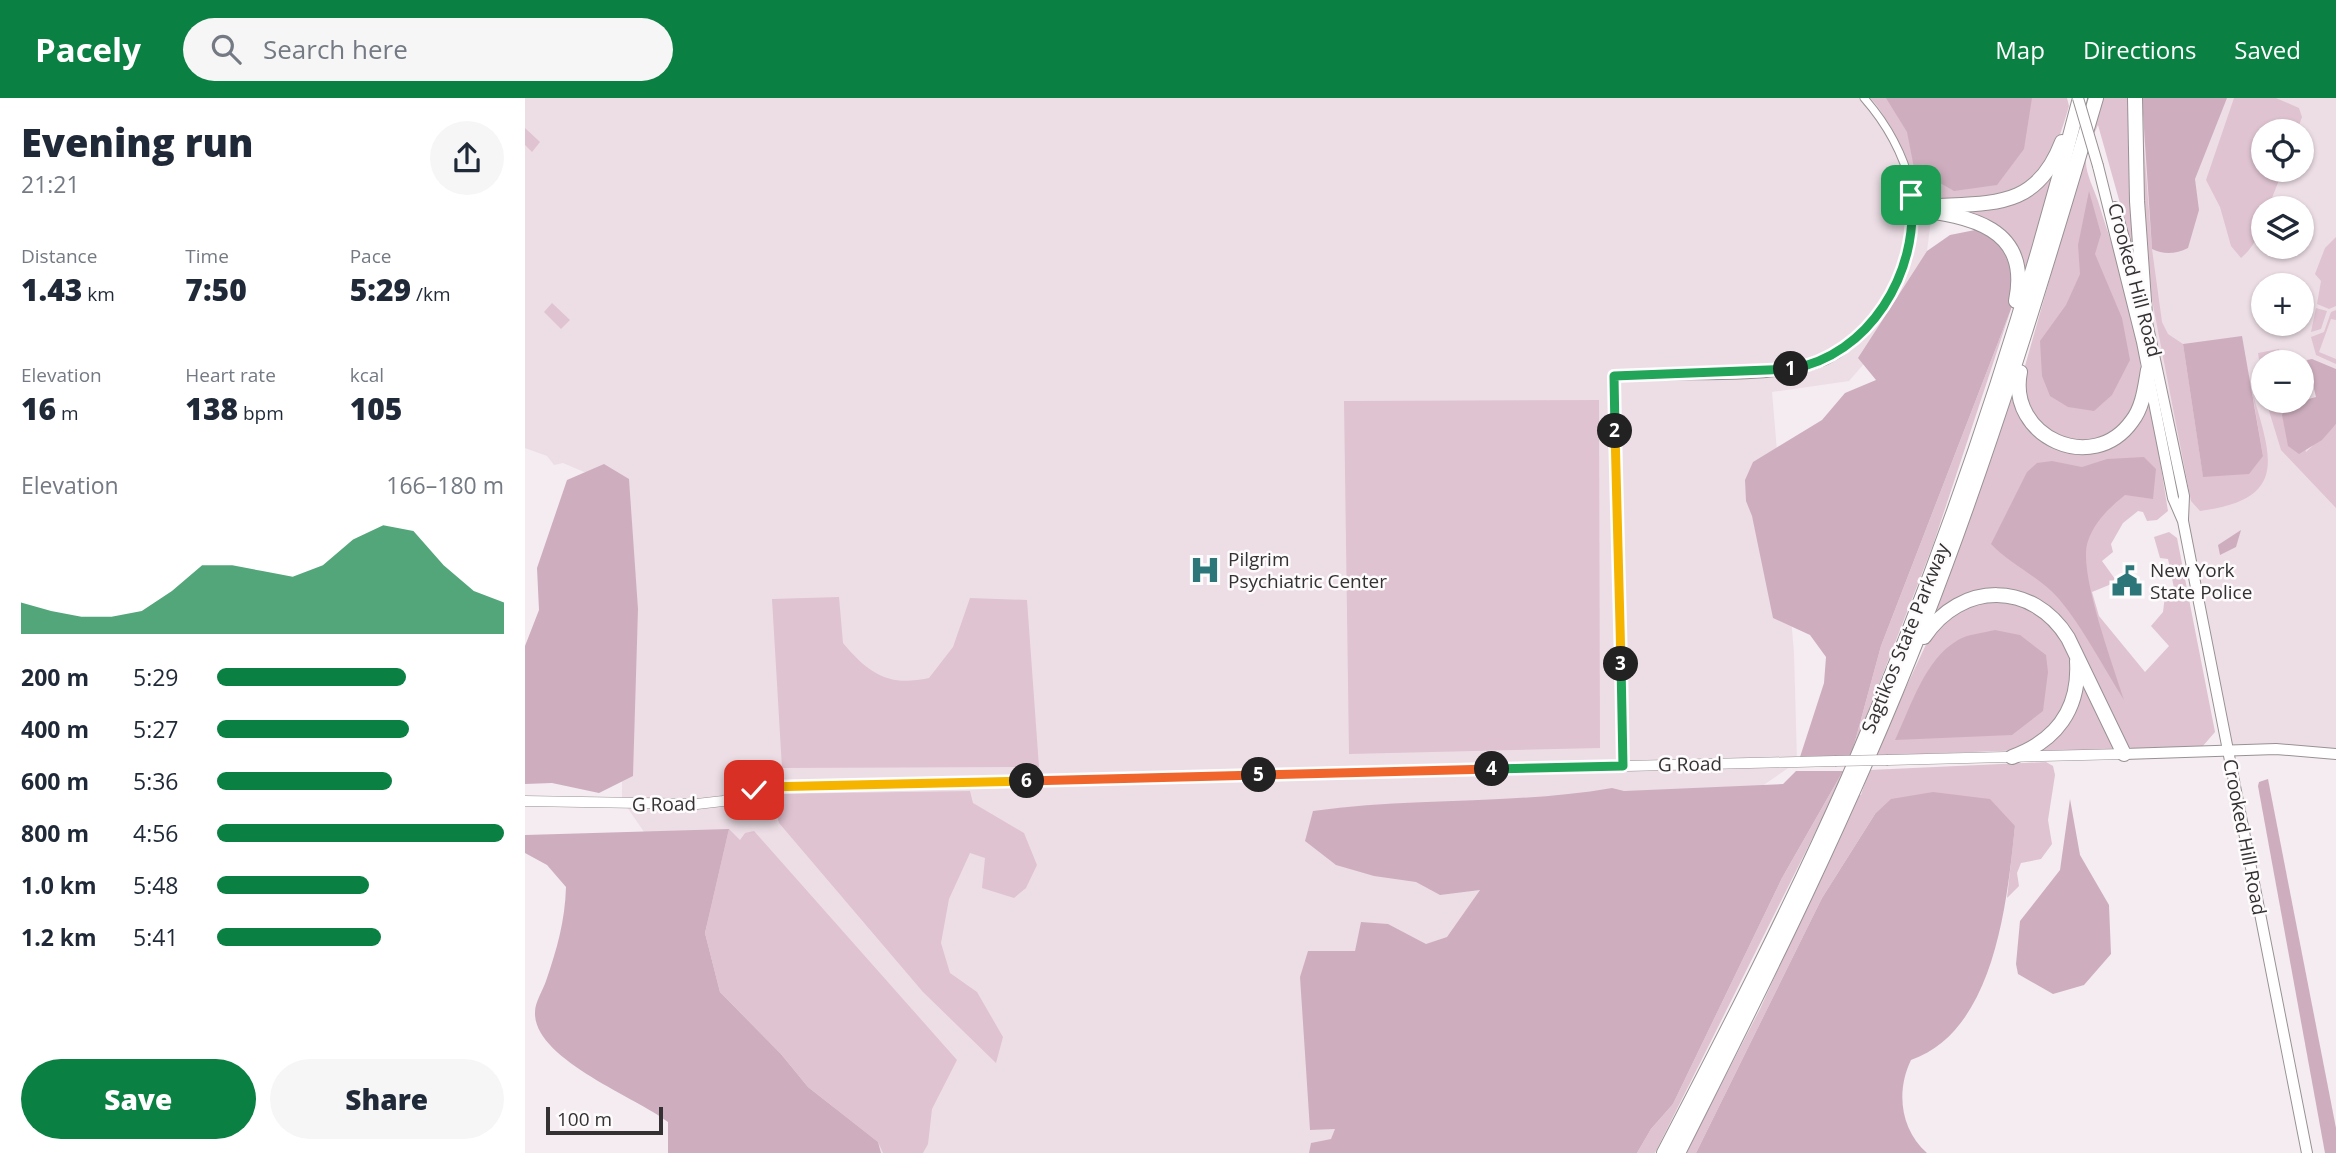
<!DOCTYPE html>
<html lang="en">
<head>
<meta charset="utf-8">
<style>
	:root { --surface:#fff; --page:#f6f6f7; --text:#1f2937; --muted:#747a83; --accent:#0b8043 }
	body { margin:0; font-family:"Open Sans",sans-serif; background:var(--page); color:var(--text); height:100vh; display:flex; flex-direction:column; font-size:26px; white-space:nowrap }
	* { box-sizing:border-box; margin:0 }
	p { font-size:23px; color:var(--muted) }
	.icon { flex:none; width:38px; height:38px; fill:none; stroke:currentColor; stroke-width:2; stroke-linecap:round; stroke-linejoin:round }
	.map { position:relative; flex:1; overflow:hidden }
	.side { display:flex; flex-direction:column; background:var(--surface); width:525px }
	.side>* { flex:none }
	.fabs { position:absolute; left:1726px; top:21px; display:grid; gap:14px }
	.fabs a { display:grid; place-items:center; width:63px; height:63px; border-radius:50%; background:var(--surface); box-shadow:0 2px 5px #0004; font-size:35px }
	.scale { position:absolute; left:21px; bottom:18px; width:117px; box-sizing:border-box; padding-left:7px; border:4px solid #333132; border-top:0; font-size:19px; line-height:24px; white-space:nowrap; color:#333132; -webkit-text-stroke:5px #fefbfd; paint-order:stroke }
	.pin { position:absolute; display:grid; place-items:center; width:60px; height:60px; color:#fff; margin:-30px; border-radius:14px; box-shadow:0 4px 10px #0006 }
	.km { position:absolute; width:35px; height:35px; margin:-18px; border-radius:50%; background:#222; color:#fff; font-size:19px; line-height:35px; text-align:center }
	.round { display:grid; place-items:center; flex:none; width:74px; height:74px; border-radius:37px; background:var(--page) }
	.headline { display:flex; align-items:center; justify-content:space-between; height:119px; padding:0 21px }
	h1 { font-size:38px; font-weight:800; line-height:52px }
	.stats { display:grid; grid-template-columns:repeat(3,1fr); gap:10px; height:119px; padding:7px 21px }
	.stats div { display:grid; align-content:center }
	.stats b { font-size:30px; font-weight:800 }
	.stats small { font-size:19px; font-weight:400 }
	.stats p { font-size:19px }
	.chart { height:196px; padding:14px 21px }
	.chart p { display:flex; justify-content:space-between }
	.chart svg { width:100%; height:126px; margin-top:7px; fill:var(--accent); opacity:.7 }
	.action { display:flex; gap:14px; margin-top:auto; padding:14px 21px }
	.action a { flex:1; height:80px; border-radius:42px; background:var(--accent); color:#fff; font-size:28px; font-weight:800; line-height:80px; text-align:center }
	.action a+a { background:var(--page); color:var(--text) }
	ul { padding:0 21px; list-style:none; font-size:23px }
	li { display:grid; grid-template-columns:112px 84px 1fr; align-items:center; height:52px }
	li i { height:18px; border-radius:9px; background:var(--accent) }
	header { display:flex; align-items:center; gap:42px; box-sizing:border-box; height:98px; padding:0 35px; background:var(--accent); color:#fff }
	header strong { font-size:33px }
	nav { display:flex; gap:38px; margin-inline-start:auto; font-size:24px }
	.search { width:490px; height:63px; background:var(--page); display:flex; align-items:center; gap:18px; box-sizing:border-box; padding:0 24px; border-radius:38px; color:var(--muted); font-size:26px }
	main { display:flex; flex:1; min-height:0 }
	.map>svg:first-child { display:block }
	.built { fill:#eddee5; fill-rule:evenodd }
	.green { fill:#dfc3d1 }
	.forest { fill:#ceaebe }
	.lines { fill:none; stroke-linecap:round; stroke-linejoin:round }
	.minor-casing { stroke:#989194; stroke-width:9 }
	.tertiary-casing { stroke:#989194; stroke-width:11 }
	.secondary-casing { stroke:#989194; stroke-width:12 }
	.motorway-casing { stroke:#989194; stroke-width:16 }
	.minor { stroke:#fff; stroke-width:7 }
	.tertiary { stroke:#fff; stroke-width:10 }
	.secondary { stroke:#fff; stroke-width:10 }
	.motorway { stroke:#fff; stroke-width:14 }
	.tertiary-bridge-casing { stroke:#989194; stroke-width:11; stroke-linecap:butt }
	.secondary-bridge-casing { stroke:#989194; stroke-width:12; stroke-linecap:butt }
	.tertiary-bridge { stroke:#fff; stroke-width:10 }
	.secondary-bridge { stroke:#fff; stroke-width:10 }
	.split-1-casing { stroke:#fff; stroke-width:14 }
	.split-2-casing { stroke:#fff; stroke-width:14 }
	.split-3-casing { stroke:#fff; stroke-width:14 }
	.split-4-casing { stroke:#fff; stroke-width:14 }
	.split-5-casing { stroke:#fff; stroke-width:14 }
	.split-6-casing { stroke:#fff; stroke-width:14 }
	.split-7-casing { stroke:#fff; stroke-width:14 }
	.split-1 { stroke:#22a559; stroke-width:9 }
	.split-2 { stroke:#22a559; stroke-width:9 }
	.split-3 { stroke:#f5b400; stroke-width:9 }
	.split-4 { stroke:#22a559; stroke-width:9 }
	.split-5 { stroke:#f0652b; stroke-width:9 }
	.split-6 { stroke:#f0652b; stroke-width:9 }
	.split-7 { stroke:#f5b400; stroke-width:9 }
	.labels { text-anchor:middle; stroke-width:5; stroke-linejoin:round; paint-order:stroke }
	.street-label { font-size:19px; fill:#333132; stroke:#fefbfd }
	.poi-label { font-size:19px; fill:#333132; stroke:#fefbfd; text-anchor:start }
</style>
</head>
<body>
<header>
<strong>Pacely</strong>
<div class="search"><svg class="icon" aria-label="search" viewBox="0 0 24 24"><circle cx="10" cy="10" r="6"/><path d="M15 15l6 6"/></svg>Search here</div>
<nav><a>Map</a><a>Directions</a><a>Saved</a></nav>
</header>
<main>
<section class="side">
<div class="headline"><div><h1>Evening run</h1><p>21:21</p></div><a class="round"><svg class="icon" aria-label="share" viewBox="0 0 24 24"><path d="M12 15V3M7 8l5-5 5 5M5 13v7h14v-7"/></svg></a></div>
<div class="stats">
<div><p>Distance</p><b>1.43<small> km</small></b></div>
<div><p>Time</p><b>7:50</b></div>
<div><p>Pace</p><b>5:29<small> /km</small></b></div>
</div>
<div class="stats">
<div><p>Elevation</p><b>16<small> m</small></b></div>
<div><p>Heart rate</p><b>138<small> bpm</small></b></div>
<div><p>kcal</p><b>105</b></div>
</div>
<div class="chart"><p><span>Elevation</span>166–180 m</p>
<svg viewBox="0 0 160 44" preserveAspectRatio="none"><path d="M0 44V33L10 36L20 38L30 38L40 36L50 29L60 20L70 20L80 22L90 24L100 20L110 11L120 6L130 8L140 20L150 29L160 33V44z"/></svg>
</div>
<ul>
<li><b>200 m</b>5:29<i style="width:66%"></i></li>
<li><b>400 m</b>5:27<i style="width:67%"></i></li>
<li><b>600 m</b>5:36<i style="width:61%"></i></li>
<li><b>800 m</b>4:56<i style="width:100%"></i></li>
<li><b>1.0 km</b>5:48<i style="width:53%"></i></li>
<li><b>1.2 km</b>5:41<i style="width:57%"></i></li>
</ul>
<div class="action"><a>Save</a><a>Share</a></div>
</section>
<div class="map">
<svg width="1811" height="1055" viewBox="0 0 1811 1055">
	<rect width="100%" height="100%" fill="#f4ecf0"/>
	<g class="built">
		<polygon points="0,0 1387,0 1410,91 1400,168 1365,236 1324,283 1247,294 1269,555 1272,664 1138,756 870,1055 341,1055 97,702 97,390 38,365 29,367 22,358 0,350"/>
		<path d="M1612 0H1811V654L1705 652 1633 284 1618 151ZM1738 33H1776V72H1738ZM1738 110H1776V149H1738ZM1738 187H1776V226H1738ZM1738 264H1776V303H1738Z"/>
	</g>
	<g class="green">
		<path d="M1345 0H1542L1544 8C1525 74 1510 101 1437 103 1424 104 1406 108 1396 99 1378 84 1372 25 1345 0Z"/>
		<path d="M1576 0H1606L1609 155 1573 27C1569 36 1561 52 1561 62 1560 74 1569 91 1573 103 1586 146 1621 241 1615 283 1613 298 1609 315 1599 327 1570 363 1509 344 1499 301 1497 293 1498 283 1498 275Z"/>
		<path d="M1615 0 1627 151 1637 224 1643 236 1658 246 1678 378 1738 358 1727 293C1746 359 1765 401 1675 413L1666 403 1627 202 1620 147Z"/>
		<path d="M1709 0H1751L1774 10 1777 19 1772 33H1738V72H1758L1743 110H1738C1738 131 1731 147 1716 160L1706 148 1695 109 1681 82Z"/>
		<polygon points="0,30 15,44 7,54 0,47"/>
		<path d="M1531 70 1499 188C1481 140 1480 118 1423 112 1475 111 1496 112 1531 70Z"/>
		<polygon points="1811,139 1811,208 1804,211 1792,206 1796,183 1790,176 1800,150"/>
		<polygon points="27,205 45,222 36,231 19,214"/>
		<polygon points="1791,210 1802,213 1796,231 1786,234"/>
		<polygon points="1486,211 1408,447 1326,658 1356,548"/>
		<polygon points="1811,212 1811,222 1806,221 1794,254 1811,261 1811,266 1791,257 1786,239 1799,234 1806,214"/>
		<polygon points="1754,251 1757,264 1738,264 1738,287 1733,255"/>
		<path d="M1487 289C1491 304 1494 318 1503 330 1520 356 1568 364 1592 345 1605 335 1615 314 1625 301L1643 413 1632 422 1622 423 1618 414 1613 413 1598 425 1586 446 1588 454 1577 463 1590 481 1584 487 1567 494 1574 518 1620 574 1644 548 1626 528 1638 514 1640 498 1650 495 1643 461 1635 460 1629 439 1644 434 1652 440 1690 634 1677 649 1606 650 1601 647 1534 522 1482 494 1408 518Z"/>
		<polygon points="1074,302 1075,650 824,656 819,303"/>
		<polygon points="1741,303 1768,303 1781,354 1811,326 1811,410 1756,352"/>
		<path d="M314 499 318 545C344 576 364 589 404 580L428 549 445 500 502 502 514 669 257 670 247 501Z"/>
		<polygon points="1456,503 1498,507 1529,529 1546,560 1547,594 1537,619 1499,652 1349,658 1404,540 1420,519"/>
		<polygon points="1556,583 1592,652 1514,655 1513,653"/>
		<polygon points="1521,664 1528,668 1530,677 1523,722 1527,746 1516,761 1496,765 1492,775 1494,788 1482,800 1490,728 1350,716 1297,800 1171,1055 1161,1055 1235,911 1333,696 1336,697 1344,672"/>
		<polygon points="1318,673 1321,673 1130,1055 1112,1055 1126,1031 1148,1006 1257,780"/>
		<polygon points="445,693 448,705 499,735 512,767 501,790 489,800 457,790 460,760 445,755 424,801 416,845 425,875 452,894 478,939 471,965 398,894 254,725 246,696"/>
		<polygon points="204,731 215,742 220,735 229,733 432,962 407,1011 403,1046 398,1055 358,1055 353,1044 283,989 256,956 195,894 180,835"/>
	</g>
	<g class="forest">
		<polygon points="1361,0 1507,0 1499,51 1472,87 1429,93 1389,70 1382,34"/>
		<path d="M1617 0H1702L1670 81 1674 112 1663 150C1651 156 1639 157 1627 151Z"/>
		<polygon points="1564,93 1576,136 1570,156 1597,220 1605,262 1587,297 1569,313 1543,309 1525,298 1517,278 1515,243 1541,207 1555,176 1553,147"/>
		<path d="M1460 130C1489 158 1494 172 1486 211L1356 548 1326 658 1275 659 1299 585 1301 559 1285 537 1248 520 1227 418 1221 403 1220 382 1228 364 1297 322 1320 295 1351 282 1333 260 1402 153 1425 137Z"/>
		<polygon points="1717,238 1738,358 1724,376 1678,379 1658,246"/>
		<polygon points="1787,261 1811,271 1811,326 1797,342 1774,356 1763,348 1757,317 1759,311 1768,309 1769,305 1791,299 1782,262"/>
		<path d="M1619 359 1631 371 1628 401 1600 397C1584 410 1570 423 1563 443 1552 472 1589 569 1599 602 1578 569 1559 531 1534 501 1515 479 1486 467 1466 446L1502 374 1512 365 1527 363 1557 369 1582 361Z"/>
		<polygon points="79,366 104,381 113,511 108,678 74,695 27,685 0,686 0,548 14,512 12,470 42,382"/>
		<polygon points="1716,432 1711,449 1695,457 1693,447"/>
		<path d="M1470 532 1495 537 1521 557 1523 574 1518 613 1487 637 1370 642C1386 608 1400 561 1433 542 1443 536 1458 535 1470 532Z"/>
		<path d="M1271 673H1318L1257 780 1148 1006 1126 1031 1112 1055H784L786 1045 806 1041 810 1031 785 1032 775 879 783 853H830L836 824 863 826 901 846 922 839 955 792 915 797 891 784 849 778 811 767 780 743 788 713C888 699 988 707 1087 690L1099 693 1258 686Z"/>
		<polygon points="1743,681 1811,1030 1811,1055 1800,1055 1733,688 1734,684"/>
		<path d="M1408 694 1465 701 1490 728C1482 804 1470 933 1386 962 1371 993 1375 1031 1402 1055H1171L1297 800 1350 716 1366 701Z"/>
		<polygon points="1545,701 1555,757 1584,807 1586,856 1559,887 1528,896 1493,876 1491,866 1495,823 1535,772"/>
		<path d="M204 731 180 835 195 894 256 956 283 989 353 1044 356 1055H143V1024C111 999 8 961 10 914 10 904 18 892 21 883 32 851 40 823 41 789L22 767 0 755V737Z"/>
	</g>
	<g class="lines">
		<g class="minor-casing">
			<path id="minor" d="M1098 668 1089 278C1146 276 1237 283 1290 267 1353 247 1400 151 1386 88 1378 56 1361 25 1339 0"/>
		</g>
		<g class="tertiary-casing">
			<g id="tertiary">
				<polyline points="1363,662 1599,656"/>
				<polyline points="0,703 172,706 198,703 240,689 1310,663"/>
			</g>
		</g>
		<g class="secondary-casing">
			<g id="secondary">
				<polyline points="1573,68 1617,244 1648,400 1658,423 1782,1055"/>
				<polyline points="1590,109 1614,191"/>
				<polyline points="1619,210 1659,398 1658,421"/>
				<polyline points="1599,656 1751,651 1811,656"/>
			</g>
		</g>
		<g class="motorway-casing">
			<g id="motorway">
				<polyline points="1610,0 1612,103 1620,217"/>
				<path d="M1415 108C1474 105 1513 107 1537 44"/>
				<path d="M1388 111C1445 118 1506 129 1491 203"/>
				<path d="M1495 274C1482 339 1568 378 1607 323 1618 309 1620 289 1623 272"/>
				<path d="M1399 539C1436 483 1508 483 1543 540L1599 656"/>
				<path d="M1487 659C1531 643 1555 611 1552 563"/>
				<path d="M1139 1055C1203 932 1267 808 1323 681 1419 460 1496 233 1555 0"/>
				<path d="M1153 1055C1241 881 1327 708 1398 526 1465 354 1519 177 1571 0"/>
			</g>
		</g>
		<use href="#minor" class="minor"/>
		<use href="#tertiary" class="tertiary"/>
		<use href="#secondary" class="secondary"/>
		<use href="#motorway" class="motorway"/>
		<g class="tertiary-bridge-casing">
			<polyline id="tertiary-bridge" points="1310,663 1363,662"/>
		</g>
		<g class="secondary-bridge-casing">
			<polyline id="secondary-bridge" points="1553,0 1573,68"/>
		</g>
		<use href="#tertiary-bridge" class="tertiary-bridge"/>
		<use href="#secondary-bridge" class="secondary-bridge"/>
	</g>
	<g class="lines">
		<g class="split-1-casing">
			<path id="split-1" d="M1266 271C1344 258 1395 174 1386 97"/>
		</g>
		<g class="split-2-casing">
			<polyline id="split-2" points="1090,333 1089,278 1266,271"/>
		</g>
		<g class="split-3-casing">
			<polyline id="split-3" points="1090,333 1096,566"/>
		</g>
		<g class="split-4-casing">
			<polyline id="split-4" points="967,671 1098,668 1096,566"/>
		</g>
		<g class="split-5-casing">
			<polyline id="split-5" points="734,677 967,671"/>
		</g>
		<g class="split-6-casing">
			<polyline id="split-6" points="502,683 734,677"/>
		</g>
		<g class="split-7-casing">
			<polyline id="split-7" points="229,692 240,689 502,683"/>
		</g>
		<use href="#split-1" class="split-1"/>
		<use href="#split-2" class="split-2"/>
		<use href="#split-3" class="split-3"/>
		<use href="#split-4" class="split-4"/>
		<use href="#split-5" class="split-5"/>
		<use href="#split-6" class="split-6"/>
		<use href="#split-7" class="split-7"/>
	</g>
	<defs>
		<g id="hospital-bare" transform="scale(2.415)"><path d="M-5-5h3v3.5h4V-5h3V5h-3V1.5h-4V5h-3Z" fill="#2c7679" stroke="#fefbfd" stroke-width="2.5" paint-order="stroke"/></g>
		<g id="civic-bare" transform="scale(2.415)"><path d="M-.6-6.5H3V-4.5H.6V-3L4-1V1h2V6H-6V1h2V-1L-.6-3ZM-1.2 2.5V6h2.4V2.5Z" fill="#2c7679" stroke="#fefbfd" stroke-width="2.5" paint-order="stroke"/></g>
	</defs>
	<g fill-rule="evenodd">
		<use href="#hospital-bare" x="680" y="472"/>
		<use href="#civic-bare" x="1602" y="483"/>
	</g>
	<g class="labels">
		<g class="street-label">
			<text transform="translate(1610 182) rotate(75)" y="7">Crooked Hill Road</text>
			<text transform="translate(1380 540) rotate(-68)" y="7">Sagtikos State Parkway</text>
			<text transform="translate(1165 666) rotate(-1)" y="7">G Road</text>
			<text transform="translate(139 706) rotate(-1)" y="7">G Road</text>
			<text transform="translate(1720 739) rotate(79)" y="7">Crooked Hill Road</text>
		</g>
		<g class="poi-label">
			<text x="703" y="468">Pilgrim<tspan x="703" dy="22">Psychiatric Center</tspan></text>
			<text x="1625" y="479">New York<tspan x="1625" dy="22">State Police</tspan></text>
		</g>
	</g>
</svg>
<div class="fabs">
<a><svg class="icon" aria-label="locate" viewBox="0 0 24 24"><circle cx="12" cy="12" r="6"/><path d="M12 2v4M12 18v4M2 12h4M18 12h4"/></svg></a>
<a><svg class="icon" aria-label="layers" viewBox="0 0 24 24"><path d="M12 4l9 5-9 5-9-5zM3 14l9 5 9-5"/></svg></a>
<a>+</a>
<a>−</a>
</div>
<div class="scale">100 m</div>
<div class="pin" style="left:1386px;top:97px;background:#1e9e55"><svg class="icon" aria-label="arrive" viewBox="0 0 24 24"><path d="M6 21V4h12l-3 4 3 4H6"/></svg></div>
<div class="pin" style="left:229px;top:692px;background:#d93025"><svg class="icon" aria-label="check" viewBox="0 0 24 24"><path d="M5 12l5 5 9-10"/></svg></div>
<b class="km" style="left:1266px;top:271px">1</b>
<b class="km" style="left:1090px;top:333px">2</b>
<b class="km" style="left:1096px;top:566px">3</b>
<b class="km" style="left:967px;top:671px">4</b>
<b class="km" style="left:734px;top:677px">5</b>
<b class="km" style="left:502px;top:683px">6</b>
</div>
</main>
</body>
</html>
